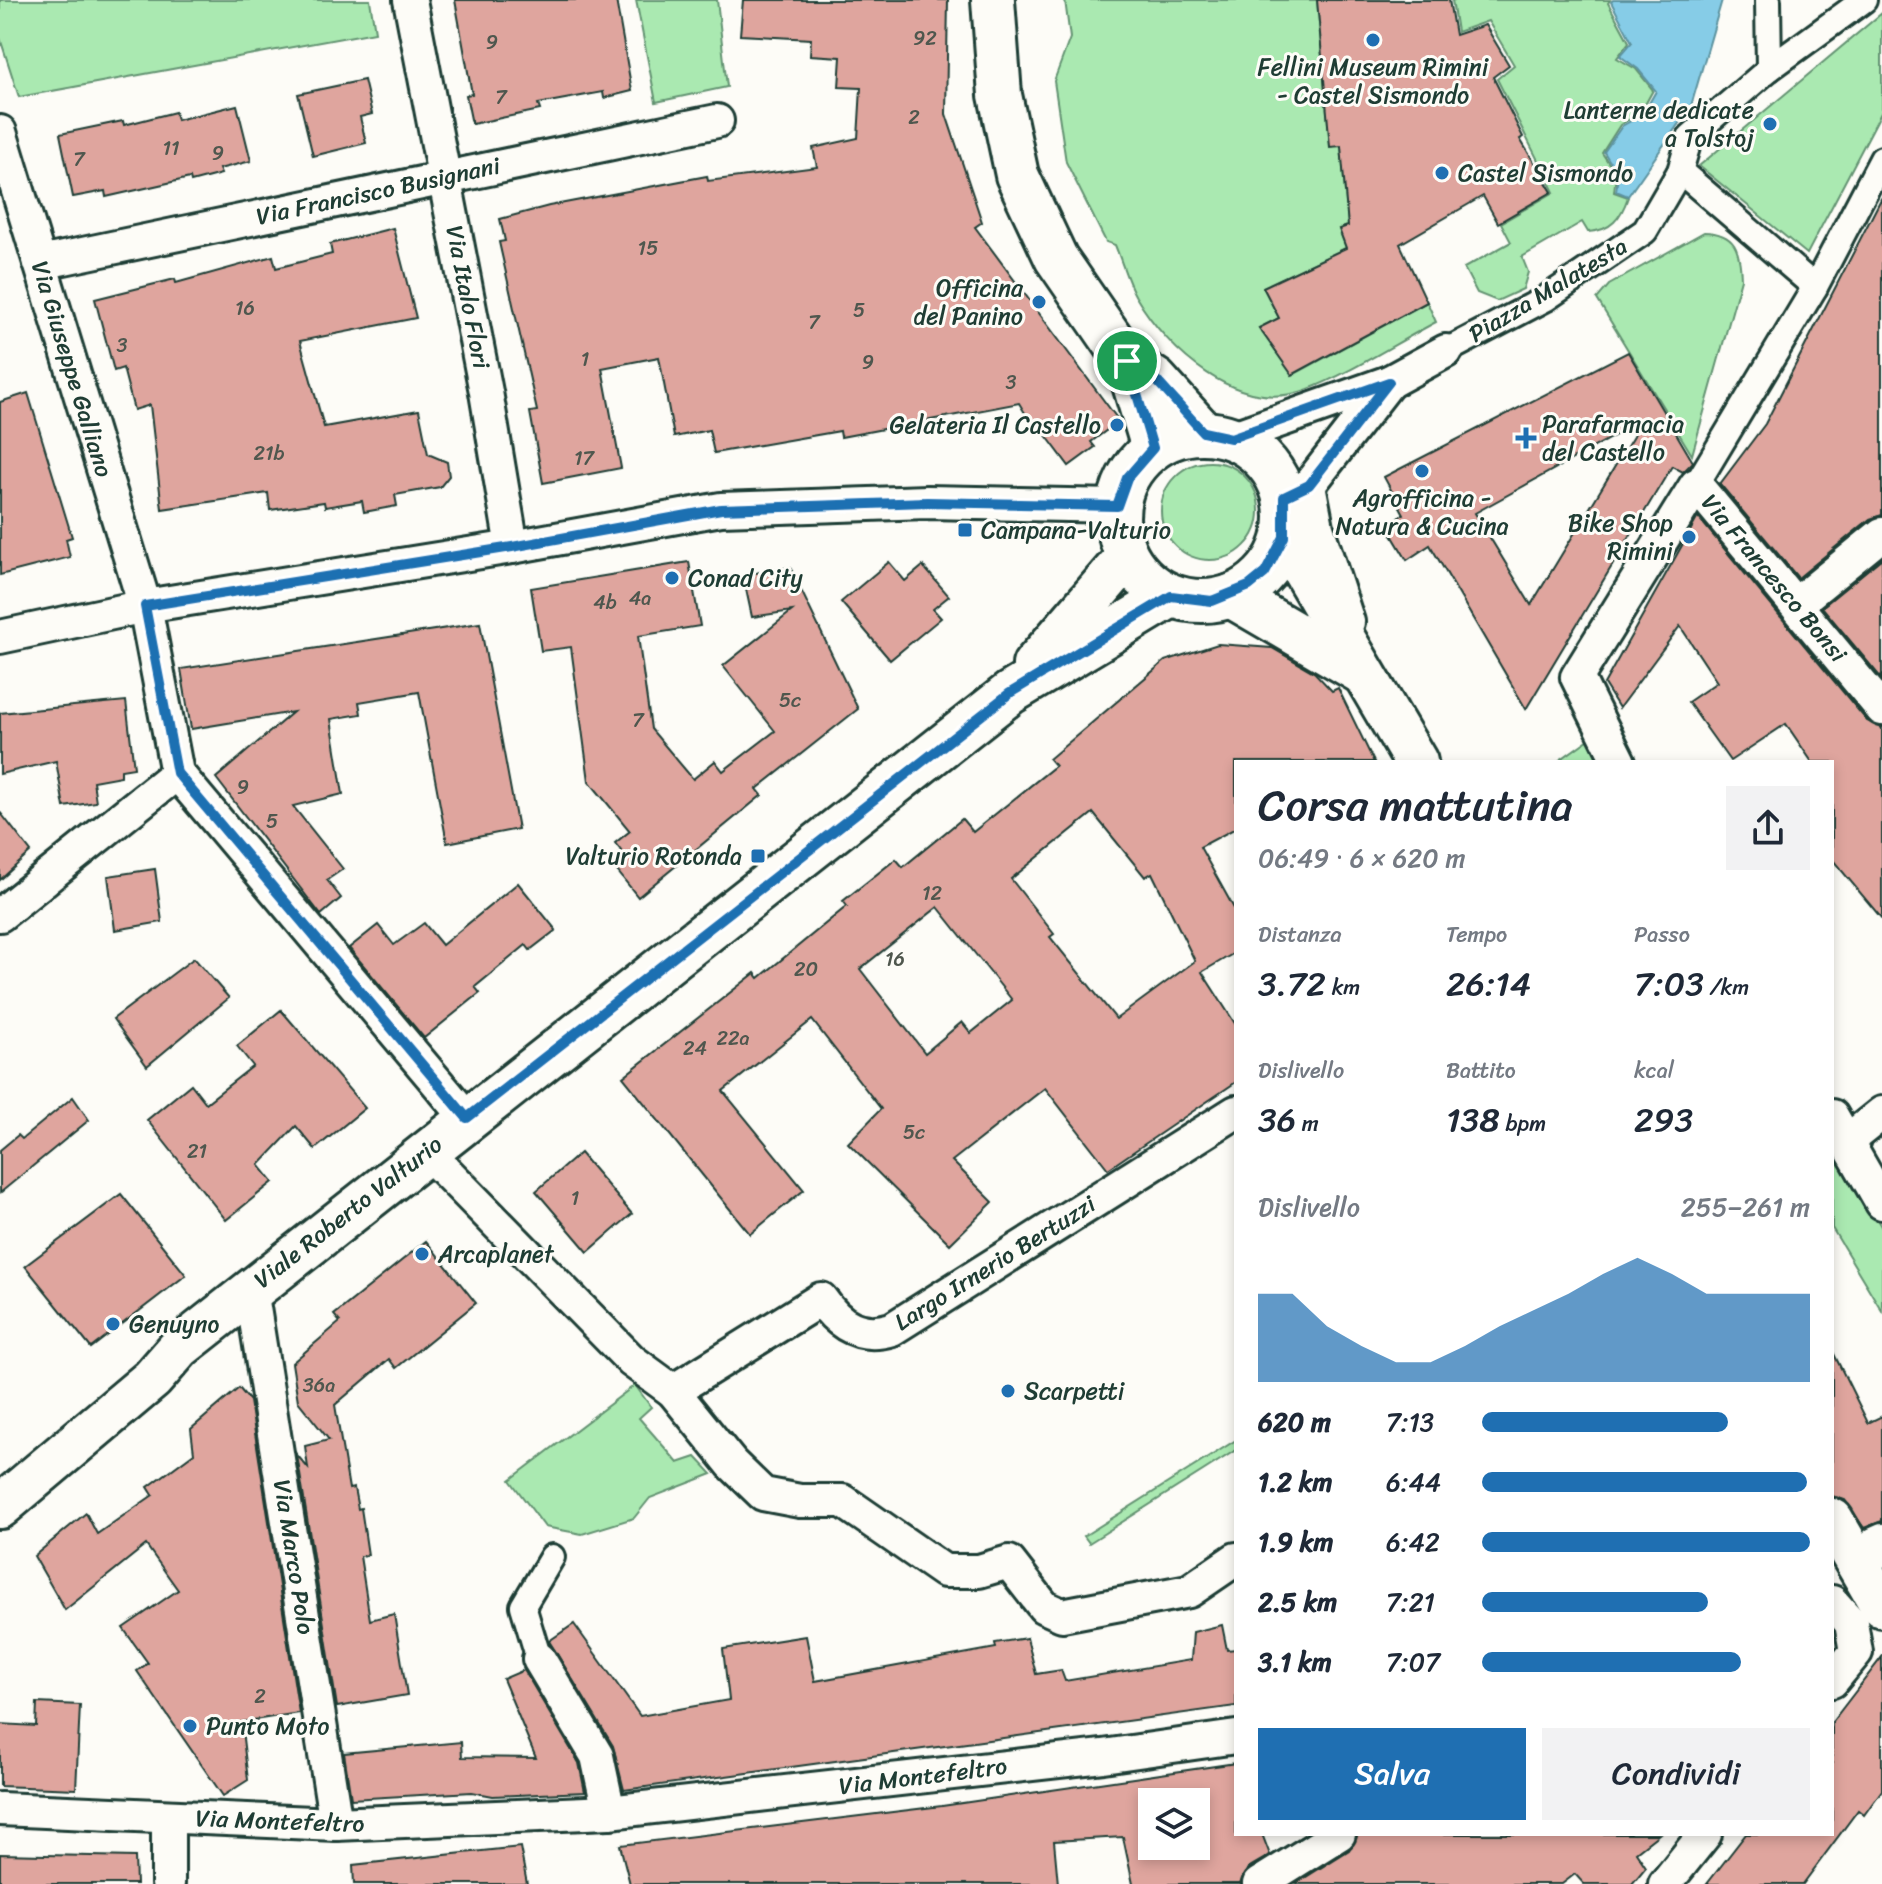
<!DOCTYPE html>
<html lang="it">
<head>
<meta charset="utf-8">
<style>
	:root { --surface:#fff; --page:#f2f2f3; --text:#1f2937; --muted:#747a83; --accent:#1f6fb2 }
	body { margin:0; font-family:Sriracha,sans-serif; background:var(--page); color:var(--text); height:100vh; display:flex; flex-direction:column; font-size:30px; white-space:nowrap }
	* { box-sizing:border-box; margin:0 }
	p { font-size:26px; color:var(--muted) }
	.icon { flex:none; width:44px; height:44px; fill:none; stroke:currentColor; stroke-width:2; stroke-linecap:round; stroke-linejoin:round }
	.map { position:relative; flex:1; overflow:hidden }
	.side { position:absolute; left:1234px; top:760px; width:600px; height:1076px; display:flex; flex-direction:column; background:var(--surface); border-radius:0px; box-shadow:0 4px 12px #0003 }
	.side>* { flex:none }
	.buttons { position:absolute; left:1138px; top:1788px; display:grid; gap:16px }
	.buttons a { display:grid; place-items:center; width:72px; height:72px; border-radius:0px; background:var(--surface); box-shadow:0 4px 12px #0003; font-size:40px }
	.pin { position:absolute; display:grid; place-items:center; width:68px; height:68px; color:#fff; margin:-34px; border:4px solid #fff; border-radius:50%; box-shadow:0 2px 8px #0007 }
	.round { display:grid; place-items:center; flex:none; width:84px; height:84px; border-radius:0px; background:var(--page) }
	.head { display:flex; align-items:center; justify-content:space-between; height:136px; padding:0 24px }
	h1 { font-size:44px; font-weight:600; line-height:60px }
	.stats { display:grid; grid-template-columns:repeat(3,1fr); gap:12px; height:136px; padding:8px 24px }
	.stats div { display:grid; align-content:center }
	.stats b { font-size:34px; font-weight:600 }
	.stats small { font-size:22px; font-weight:400 }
	.stats p { font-size:22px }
	.chart { height:224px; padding:16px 24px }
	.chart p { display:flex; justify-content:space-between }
	.chart svg { width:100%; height:144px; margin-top:8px; fill:var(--accent); opacity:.7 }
	.primary-button { display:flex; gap:16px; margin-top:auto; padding:16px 24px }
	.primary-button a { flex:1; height:92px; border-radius:0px; background:var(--accent); color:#fff; font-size:32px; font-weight:600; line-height:92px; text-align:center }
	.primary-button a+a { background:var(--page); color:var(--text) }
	ul { padding:0 24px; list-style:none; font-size:26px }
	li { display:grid; grid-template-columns:128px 96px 1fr; align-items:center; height:60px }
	li i { height:20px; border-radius:10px; background:var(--accent) }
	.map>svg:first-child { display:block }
	.green { fill:#aae9b1; stroke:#649372; stroke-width:2 }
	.water { fill:#86cce7; stroke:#5d939f; stroke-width:2 }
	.building { fill:#dfa59e; stroke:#1f3d34; stroke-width:2; fill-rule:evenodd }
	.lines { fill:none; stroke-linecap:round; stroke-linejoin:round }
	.pedestrian-casing { stroke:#1f3d34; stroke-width:30 }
	.minor-casing { stroke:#1f3d34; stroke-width:38 }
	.tertiary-casing { stroke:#1f3d34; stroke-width:48 }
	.pedestrian { stroke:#fdfcf7; stroke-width:24 }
	.minor { stroke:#fdfcf7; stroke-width:32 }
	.tertiary { stroke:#fdfcf7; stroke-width:42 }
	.route-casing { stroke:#fff; stroke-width:16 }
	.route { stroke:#1f6fb2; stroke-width:10 }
	.poi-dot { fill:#1f6fb2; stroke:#fdfcf7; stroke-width:3 }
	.labels { text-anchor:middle; stroke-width:6; stroke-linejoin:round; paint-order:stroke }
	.number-label { font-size:20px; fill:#4f574e }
	.poi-label { font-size:24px; fill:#1f3d34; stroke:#fdfcf7; text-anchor:start }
	.street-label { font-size:24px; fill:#1f3d34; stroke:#fdfcf7 }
</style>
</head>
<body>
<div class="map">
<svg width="1882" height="1884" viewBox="0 0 1882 1884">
	<rect width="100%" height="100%" fill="#fdfcf7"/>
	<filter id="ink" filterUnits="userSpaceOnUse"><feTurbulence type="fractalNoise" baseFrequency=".0125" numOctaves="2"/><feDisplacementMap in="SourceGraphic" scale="16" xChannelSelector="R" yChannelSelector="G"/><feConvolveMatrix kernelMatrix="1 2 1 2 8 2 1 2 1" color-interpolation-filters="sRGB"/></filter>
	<g filter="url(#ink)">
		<g class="green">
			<polygon points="0,0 370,0 375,32 19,97 0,38"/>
			<polygon points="636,0 717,0 727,87 656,102"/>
			<path d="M1065 0H1317L1330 146H1341L1348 226 1339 229 1346 248 1263 287 1279 318 1259 328 1293 375 1427 302 1436 322C1396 343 1347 375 1306 390 1237 415 1168 351 1136 297 1127 281 1122 262 1115 245L1106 242 1066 162 1054 81 1070 38Z"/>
			<path d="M1452 0H1610L1608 3 1629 42 1617 58 1636 69 1653 90 1641 112 1620 125 1602 153 1616 174 1614 192 1628 197C1621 218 1611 231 1588 232L1582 222 1522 257 1528 272 1523 289 1497 301 1477 293 1464 268 1511 242 1501 223 1554 192 1497 79 1514 65 1488 21 1457 32Z"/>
			<polygon points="1882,13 1882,111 1807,254 1699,166"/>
			<path d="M1704 232C1736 233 1740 250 1741 279L1692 455 1597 299 1609 285Z"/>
			<circle cx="1210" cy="511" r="49"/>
			<polygon points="1592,737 1606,762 1557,762"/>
			<polygon points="1832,1142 1882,1228 1882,1311 1832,1228"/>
			<polygon points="635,1385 651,1407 639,1418 678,1463 696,1457 712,1474 650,1498 634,1518 582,1534 545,1527 510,1480"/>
			<polygon points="1236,1440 1236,1450 1089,1543 1084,1536"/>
		</g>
		<polygon class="water" points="1613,0 1722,0 1691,106 1628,196 1616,191 1618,175 1604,152 1622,126 1643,114 1656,91 1638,69 1620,56 1632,42 1611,2"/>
		<g class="building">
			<polygon points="455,0 616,0 632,91 604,98 603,92 538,104 540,110 472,124 466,95 472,94"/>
			<polygon points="743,0 948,0 946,114 982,222 975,227 1119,421 1091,442 1095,447 1069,466 1042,430 1037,433 1019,403 841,437 840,431 714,453 709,430 674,437 659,357 602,368 621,468 543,483 530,412 537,411 499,242 505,241 500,219 549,206 707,176 708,181 817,167 813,148 858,138 861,88 839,87 841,57 810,55 811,39 740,35"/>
			<polygon points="1317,0 1449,0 1455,35 1485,25 1509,65 1493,77 1523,137 1520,139 1552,192 1498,223 1483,196 1400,244 1427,302 1292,375 1259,328 1279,318 1263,287 1346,248 1339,229 1348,226 1341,146 1330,147"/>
			<polygon points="364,80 372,114 360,117 366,143 313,156 298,94"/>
			<polygon points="237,105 251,161 219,169 221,174 191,182 190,178 106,197 105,191 73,197 60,134 123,121 124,125 175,112 177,120"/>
			<polygon points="1882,197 1882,515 1870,519 1798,578 1720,484 1765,424"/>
			<polygon points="393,228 416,318 300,341 324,427 419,410 428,454 447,462 449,476 440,487 395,495 397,506 364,512 362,501 325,507 324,502 270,510 268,493 162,509 150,405 134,410 123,368 114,371 95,299 175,279 176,283 273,256 276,268 332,254 330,244"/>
			<path d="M1628 352 1693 462 1683 472 1672 466 1526 709 1430 545 1407 560 1386 525 1404 514 1384 477ZM1643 420 1531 605 1475 513Z"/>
			<polygon points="28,393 72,537 66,539 70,557 0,575 0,402"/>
			<polygon points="1698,517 1867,721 1882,728 1882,919 1832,859 1832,762 1812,762 1786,724 1730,761 1688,702 1717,682 1680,626 1619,708 1604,684"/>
			<polygon points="1882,558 1882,679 1822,607"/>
			<polygon points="689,562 700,626 638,636 651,729 693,779 715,761 723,771 775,731 723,666 792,611 752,617 743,575 790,567 858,709 757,789 762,795 638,897 610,862 622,852 615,843 630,831 589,781 571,647 541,651 531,588"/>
			<polygon points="889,562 905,581 923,566 949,596 933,609 941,618 890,660 841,602"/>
			<polygon points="480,623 518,829 447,843 419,692 359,702 361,714 331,719 343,794 293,806 343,869 327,880 341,898 321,915 216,778 293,712 191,729 181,669"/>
			<path d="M1218 644 1272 648 1315 673 1332 691 1338 688 1374 762H1236V828L1200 847 1236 912V952L1202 972 1236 1025V1082L1108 1169 1045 1088 952 1161 993 1202 950 1244 848 1143 881 1109 812 1020 723 1091 804 1190 750 1234 623 1077 755 973 759 978 847 906 843 901 896 859 903 867 962 819 973 832 1055 766 1049 759 1165 661ZM1093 813 1145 877 1152 873 1195 961 1116 1019 1050 937 1054 934 1011 879ZM938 907 1012 1000 971 1033 962 1022 925 1053 860 969Z"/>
			<polygon points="126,701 134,768 121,770 121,776 93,781 96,802 64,807 56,761 0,774 0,713"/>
			<polygon points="0,812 31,852 0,880"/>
			<polygon points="155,869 162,922 115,930 108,876"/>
			<polygon points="518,883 556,930 530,950 526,945 475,987 480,993 424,1038 349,948 378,925 394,945 424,923 442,945"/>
			<polygon points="194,958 229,998 147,1066 113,1019"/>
			<polygon points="281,1010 365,1108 315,1149 296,1126 259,1165 273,1182 226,1220 147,1120 191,1084 206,1103 253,1066 237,1046"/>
			<polygon points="73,1097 89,1120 0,1193 0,1150 18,1135 22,1139"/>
			<polygon points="580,1153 632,1214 588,1252 536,1191"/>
			<polygon points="121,1194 186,1275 91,1348 25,1266"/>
			<polygon points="426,1241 476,1303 396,1368 389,1359 335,1405 349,1489 354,1488 358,1509 361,1508 368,1555 360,1556 370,1620 394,1614 407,1695 337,1707 297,1455 308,1468 305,1446 329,1440 298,1401 292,1363 340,1322 334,1315"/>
			<polygon points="1832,1350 1868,1423 1882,1416 1882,1521 1864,1528 1845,1500 1832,1496"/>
			<polygon points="239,1388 250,1401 299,1713 241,1722 248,1780 223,1796 137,1671 148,1663 123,1628 178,1590 146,1545 65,1610 34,1556 86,1513 97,1534 153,1495 148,1487 194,1453 191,1429"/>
			<polygon points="574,1624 640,1716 729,1700 723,1649 806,1636 815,1681 996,1648 995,1643 1027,1638 1036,1674 1061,1670 1065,1681 1191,1660 1193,1632 1222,1625 1227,1650 1236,1649 1236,1706 624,1790 613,1746 549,1641"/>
			<polygon points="1882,1657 1882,1790 1864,1815 1858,1810 1803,1884 1707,1884 1746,1834 1832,1834 1832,1722"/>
			<polygon points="524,1670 579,1763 585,1792 493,1796 472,1792 351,1799 344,1753 461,1742 462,1757 536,1758 503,1679"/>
			<polygon points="37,1703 80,1705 76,1789 0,1786 0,1724 36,1726"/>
			<path d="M1236 1763V1834H1262L1270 1855 1248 1868 1240 1884H1133L1123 1837 1054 1841 1058 1884H630L620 1845 942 1806ZM1152 1802H1196V1846H1152Z"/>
			<polygon points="1358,1834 1659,1834 1636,1852 1646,1867 1632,1884 1584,1884 1575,1874 1562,1884 1295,1884 1349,1850"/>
			<polygon points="520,1847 527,1884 354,1884 353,1865"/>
			<polygon points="0,1854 135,1857 136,1884 0,1884"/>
		</g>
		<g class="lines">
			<g class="pedestrian-casing">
				<g id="pedestrian">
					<polyline points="1768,0 1769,69"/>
					<polyline points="1680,171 1815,287"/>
					<polyline points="1446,351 1545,299 1645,231 1680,171 1690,137 1769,69 1864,0"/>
					<polyline points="1696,485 1815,287 1882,159"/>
					<polyline points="1882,1536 1873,1540 1882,1555"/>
					<polyline points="539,1659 523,1606 552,1557"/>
				</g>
			</g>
			<g class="minor-casing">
				<g id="minor">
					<polyline points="410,0 486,392 512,547"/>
					<polyline points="0,132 145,606 177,773 467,1118"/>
					<polyline points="40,263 717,121"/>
					<polyline points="1231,438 1389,382 1446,351"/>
					<polyline points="1309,485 1317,527 1348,622"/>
					<polyline points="1284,497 1309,485 1389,382"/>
					<polyline points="1796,604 1882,534"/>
					<polyline points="0,637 145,606 512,547 721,509 927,502 1117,506"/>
					<polyline points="1619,762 1577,677 1696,485 1882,709"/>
					<polyline points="0,915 177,773"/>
					<polyline points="1832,1116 1882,1203"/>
					<polyline points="1847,1141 1882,1113"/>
					<polyline points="426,1151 632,1361 673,1391 732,1464 763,1494 800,1501 843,1501 944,1571 979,1571 1009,1562 1044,1607 1062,1615 1189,1591 1236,1559"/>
					<polyline points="251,1289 336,1824"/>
					<path d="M673 1391 821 1299C839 1325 860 1339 892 1329L1236 1112"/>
					<polyline points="1832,1602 1851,1623 1856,1652 1832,1681"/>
					<polyline points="539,1659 597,1756 609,1812"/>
					<polyline points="0,1809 336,1824 609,1812 1103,1756 1236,1737"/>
					<polyline points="168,1818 168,1884"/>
					<polyline points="1259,1884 1339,1834"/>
					<polyline points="1665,1884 1705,1834"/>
				</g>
			</g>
			<g class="tertiary-casing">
				<g id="tertiary">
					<polyline points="993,0 1000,95 1017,175 1056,258 1127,361 1153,448"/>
					<polyline points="1127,361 1156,380 1203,432"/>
					<circle cx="1202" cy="517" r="84"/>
					<polyline points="1284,537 1416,762"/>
					<polyline points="1231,596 1361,672"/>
					<polyline points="1034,665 1127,557"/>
					<polyline points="0,1507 152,1379 180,1347 1010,693 1171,596"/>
					<polyline points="1832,1520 1882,1606"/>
				</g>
			</g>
			<use href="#pedestrian" class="pedestrian"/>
			<use href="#minor" class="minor"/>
			<use href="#tertiary" class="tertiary"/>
		</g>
	</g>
	<g class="lines" filter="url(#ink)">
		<g class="route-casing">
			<polygon id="route" points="1127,361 1156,380 1203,432 1231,438 1389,382 1309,485 1284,497 1284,537 1265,573 1249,586 1212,601 1171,596 1010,693 467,1118 177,773 145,606 512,547 721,509 927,502 1117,506 1127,478 1153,448"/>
		</g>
		<use href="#route" class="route"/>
	</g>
	<g class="poi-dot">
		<circle cx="1373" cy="40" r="8"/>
		<circle cx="1770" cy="124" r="8"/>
		<circle cx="1442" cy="173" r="8"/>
		<circle cx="1039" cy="302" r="8"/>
		<circle cx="1117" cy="425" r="8"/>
		<path d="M1522 426h8v8h8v8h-8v8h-8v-8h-8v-8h8z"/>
		<circle cx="1422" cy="471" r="8"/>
		<rect x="957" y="522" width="16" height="16" rx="4"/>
		<circle cx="1689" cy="537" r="8"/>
		<circle cx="672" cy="578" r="8"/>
		<rect x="750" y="848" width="16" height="16" rx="4"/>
		<circle cx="422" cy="1254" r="8"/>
		<circle cx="113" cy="1324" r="8"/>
		<circle cx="1008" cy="1391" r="8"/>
		<circle cx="190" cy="1726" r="8"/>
	</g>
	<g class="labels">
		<g class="number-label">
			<text x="925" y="45">92</text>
			<text x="492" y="49">9</text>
			<text x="501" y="104">7</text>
			<text x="914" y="124">2</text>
			<text x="171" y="155">11</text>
			<text x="218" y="160">9</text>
			<text x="79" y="166">7</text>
			<text x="648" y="255">15</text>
			<text x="245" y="315">16</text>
			<text x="859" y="317">5</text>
			<text x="814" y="329">7</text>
			<text x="122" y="352">3</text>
			<text x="585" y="366">1</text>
			<text x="868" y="369">9</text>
			<text x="1011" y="389">3</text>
			<text x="269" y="460">21b</text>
			<text x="584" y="465">17</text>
			<text x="640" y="605">4a</text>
			<text x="605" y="609">4b</text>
			<text x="790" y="707">5c</text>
			<text x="638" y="727">7</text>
			<text x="243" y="794">9</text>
			<text x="272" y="828">5</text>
			<text x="932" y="900">12</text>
			<text x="895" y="966">16</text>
			<text x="806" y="976">20</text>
			<text x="733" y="1045">22a</text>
			<text x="695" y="1055">24</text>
			<text x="914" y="1139">5c</text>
			<text x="197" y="1158">21</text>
			<text x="575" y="1205">1</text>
			<text x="319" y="1392">36a</text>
			<text x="260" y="1703">2</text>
		</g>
		<g class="poi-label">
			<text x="1373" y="75" text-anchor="middle">Fellini Museum Rimini<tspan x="1373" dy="28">- Castel Sismondo</tspan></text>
			<text x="1754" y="118" text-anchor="end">Lanterne dedicate<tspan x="1754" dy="28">a Tolstoj</tspan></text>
			<text x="1458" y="181">Castel Sismondo</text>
			<text x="1023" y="296" text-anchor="end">Officina<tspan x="1023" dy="28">del Panino</tspan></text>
			<text x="1542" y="432">Parafarmacia<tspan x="1542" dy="28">del Castello</tspan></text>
			<text x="1101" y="433" text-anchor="end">Gelateria Il Castello</text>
			<text x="1422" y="506" text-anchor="middle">Agrofficina -<tspan x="1422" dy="28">Natura &amp; Cucina</tspan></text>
			<text x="1673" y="531" text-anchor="end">Bike Shop<tspan x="1673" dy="28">Rimini</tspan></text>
			<text x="981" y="538">Campana-Valturio</text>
			<text x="688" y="586">Conad City</text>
			<text x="742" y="864" text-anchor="end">Valturio Rotonda</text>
			<text x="438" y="1262">Arcaplanet</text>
			<text x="129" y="1332">Genuyno</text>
			<text x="1024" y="1399">Scarpetti</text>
			<text x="206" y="1734">Punto Moto</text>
		</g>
		<g class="street-label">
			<text transform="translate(378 191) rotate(-12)" y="8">Via Francisco Busignani</text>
			<text transform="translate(1548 290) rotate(-31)" y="8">Piazza Malatesta</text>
			<text transform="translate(468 297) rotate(79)" y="8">Via Italo Flori</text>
			<text transform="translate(72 369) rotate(73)" y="8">Via Giuseppe Galliano</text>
			<text transform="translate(1774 578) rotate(50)" y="8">Via Francesco Bonsi</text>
			<text transform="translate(348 1212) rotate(-38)" y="8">Viale Roberto Valturio</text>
			<text transform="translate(995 1263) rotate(-32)" y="8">Largo Irnerio Bertuzzi</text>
			<text transform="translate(294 1557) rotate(81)" y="8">Via Marco Polo</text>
			<text transform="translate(923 1776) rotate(-7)" y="8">Via Montefeltro</text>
			<text transform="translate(280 1821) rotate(2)" y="8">Via Montefeltro</text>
		</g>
	</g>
</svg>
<div class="buttons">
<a><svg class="icon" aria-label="layers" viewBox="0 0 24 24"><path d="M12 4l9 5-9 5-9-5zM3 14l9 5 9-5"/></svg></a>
</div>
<div class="pin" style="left:1127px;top:361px;background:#1e9e55"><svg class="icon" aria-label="arrive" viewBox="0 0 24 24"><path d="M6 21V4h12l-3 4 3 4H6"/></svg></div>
<section class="side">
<div class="head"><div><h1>Corsa mattutina</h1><p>06:49 · 6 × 620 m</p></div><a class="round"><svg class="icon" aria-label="share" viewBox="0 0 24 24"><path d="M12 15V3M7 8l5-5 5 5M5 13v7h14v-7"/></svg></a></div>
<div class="stats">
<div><p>Distanza</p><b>3.72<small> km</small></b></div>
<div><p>Tempo</p><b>26:14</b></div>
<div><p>Passo</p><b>7:03<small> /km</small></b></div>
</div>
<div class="stats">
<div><p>Dislivello</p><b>36<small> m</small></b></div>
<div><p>Battito</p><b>138<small> bpm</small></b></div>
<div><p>kcal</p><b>293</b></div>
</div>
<div class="chart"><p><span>Dislivello</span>255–261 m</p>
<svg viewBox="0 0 160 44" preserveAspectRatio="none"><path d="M0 44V17L10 17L20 27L30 33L40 38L50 38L60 33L70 27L80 22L90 17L100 11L110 6L120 11L130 17L140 17L150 17L160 17V44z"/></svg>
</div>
<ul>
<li><b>620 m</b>7:13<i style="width:75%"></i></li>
<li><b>1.2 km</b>6:44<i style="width:99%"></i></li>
<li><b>1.9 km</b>6:42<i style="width:100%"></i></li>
<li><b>2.5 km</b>7:21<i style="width:69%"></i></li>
<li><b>3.1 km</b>7:07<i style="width:79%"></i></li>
</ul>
<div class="primary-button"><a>Salva</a><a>Condividi</a></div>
</section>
</div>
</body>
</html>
